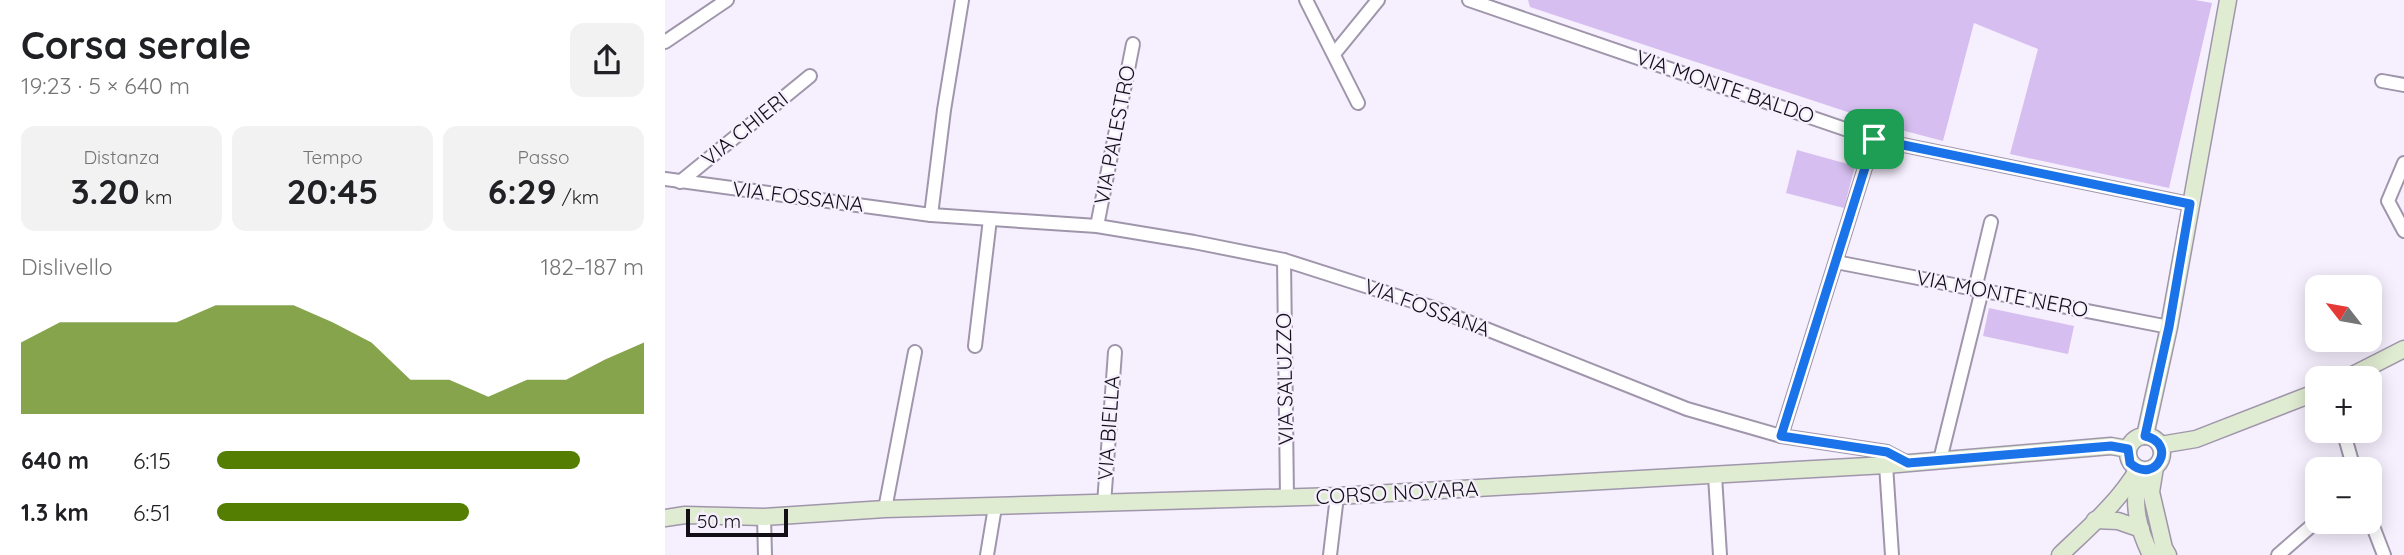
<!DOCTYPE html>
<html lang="it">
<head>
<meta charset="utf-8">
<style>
	:root { --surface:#fff; --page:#f2f2f2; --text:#202124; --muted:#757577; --accent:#547e01 }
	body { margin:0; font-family:Quicksand,sans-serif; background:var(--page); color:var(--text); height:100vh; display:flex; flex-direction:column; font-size:26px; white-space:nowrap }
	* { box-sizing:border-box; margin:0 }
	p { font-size:23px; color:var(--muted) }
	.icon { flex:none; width:38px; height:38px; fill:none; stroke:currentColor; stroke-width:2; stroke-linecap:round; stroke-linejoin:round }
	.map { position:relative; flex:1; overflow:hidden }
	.sheet { display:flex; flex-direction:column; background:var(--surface); width:665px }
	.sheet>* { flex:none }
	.needle { width:46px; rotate:301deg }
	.controls { position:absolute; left:1640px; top:275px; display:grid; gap:14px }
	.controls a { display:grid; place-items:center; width:77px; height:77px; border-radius:14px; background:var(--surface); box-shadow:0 4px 18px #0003; font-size:35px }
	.scale { position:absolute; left:21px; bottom:18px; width:102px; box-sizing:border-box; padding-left:7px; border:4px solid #120f17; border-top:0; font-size:19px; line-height:24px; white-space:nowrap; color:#120f17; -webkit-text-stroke:5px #f6effe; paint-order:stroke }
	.pin { position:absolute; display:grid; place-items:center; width:60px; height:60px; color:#fff; margin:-30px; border-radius:14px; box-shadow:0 4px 10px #0006 }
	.round { display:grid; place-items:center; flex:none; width:74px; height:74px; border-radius:14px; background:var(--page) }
	.headline { display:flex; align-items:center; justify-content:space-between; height:119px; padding:0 21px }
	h1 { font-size:38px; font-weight:700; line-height:52px }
	.figures { display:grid; grid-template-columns:repeat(3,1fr); gap:10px; height:119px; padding:7px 21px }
	.figures div { display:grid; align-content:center; border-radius:14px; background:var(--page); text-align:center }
	.figures b { font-size:35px; font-weight:700 }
	.figures small { font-size:19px; font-weight:400 }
	.figures p { font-size:19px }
	.chart { height:196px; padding:14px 21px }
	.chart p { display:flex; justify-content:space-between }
	.chart svg { width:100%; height:126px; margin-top:7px; fill:var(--accent); opacity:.7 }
	ul { padding:0 21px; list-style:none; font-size:23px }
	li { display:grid; grid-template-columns:112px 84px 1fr; align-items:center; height:52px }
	li i { height:18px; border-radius:9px; background:var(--accent) }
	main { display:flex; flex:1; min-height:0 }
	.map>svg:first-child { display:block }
	.green { fill:#d6bff0 }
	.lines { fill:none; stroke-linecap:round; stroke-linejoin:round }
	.street-casing { stroke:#a096ac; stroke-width:16 }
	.secondary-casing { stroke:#a096ac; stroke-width:19 }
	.street { stroke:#fff; stroke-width:12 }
	.secondary { stroke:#e0ecd1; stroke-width:16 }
	.route-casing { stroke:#fff; stroke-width:14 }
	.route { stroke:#1a73e8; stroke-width:9 }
	.labels { text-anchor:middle; stroke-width:5; stroke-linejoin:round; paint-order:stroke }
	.street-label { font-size:21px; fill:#120f17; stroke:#f6effe }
</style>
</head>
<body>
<main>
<section class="sheet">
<div class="headline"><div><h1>Corsa serale</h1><p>19:23 · 5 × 640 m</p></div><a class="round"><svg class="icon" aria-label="share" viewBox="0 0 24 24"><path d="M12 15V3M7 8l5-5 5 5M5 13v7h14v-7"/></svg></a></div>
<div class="figures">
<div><p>Distanza</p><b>3.20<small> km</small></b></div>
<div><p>Tempo</p><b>20:45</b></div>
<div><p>Passo</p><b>6:29<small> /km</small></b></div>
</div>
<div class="chart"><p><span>Dislivello</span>182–187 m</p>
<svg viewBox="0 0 160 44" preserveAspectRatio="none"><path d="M0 44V19L10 12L20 12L30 12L40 12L50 6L60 6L70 6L80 12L90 19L100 32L110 32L120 38L130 32L140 32L150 25L160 19V44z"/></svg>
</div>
<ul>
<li><b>640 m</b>6:15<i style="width:85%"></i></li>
<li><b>1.3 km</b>6:51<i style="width:59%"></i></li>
</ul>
</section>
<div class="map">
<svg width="1739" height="555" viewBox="0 0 1739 555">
	<rect width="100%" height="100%" fill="#f6effe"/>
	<g class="green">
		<polygon points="863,0 1530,0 1547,3 1504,188 1345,154 1373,49 1309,23 1278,141 1240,131 865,7"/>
		<polygon points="1132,150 1190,166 1179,208 1121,193"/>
		<polygon points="1324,308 1409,326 1403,354 1318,336"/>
	</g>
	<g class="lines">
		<g class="street-casing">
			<g id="street">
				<polyline points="641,0 693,103"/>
				<polyline points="804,0 1209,139 1525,204"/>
				<polyline points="0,42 62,0"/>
				<polyline points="669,54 713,0"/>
				<polyline points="1717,81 1739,85"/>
				<polyline points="1739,163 1723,201 1739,231"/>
				<polyline points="0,179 266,215 432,226 529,242 619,260 766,307 1022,409 1116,436 1222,452 1243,463"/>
				<polyline points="15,182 145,76"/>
				<polyline points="266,215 279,110 297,0"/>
				<polyline points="432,226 468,44"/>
				<polyline points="619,260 622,498"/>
				<polyline points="1171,262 1504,327"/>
				<polyline points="1310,289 1326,222"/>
				<polyline points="310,346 325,219"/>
				<polyline points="1678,430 1689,469"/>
				<polyline points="1116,436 1209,139"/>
				<polyline points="1275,460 1317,290"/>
				<polyline points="1221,465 1227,555"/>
				<polyline points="1050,476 1055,555"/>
				<polyline points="439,504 450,352"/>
				<polyline points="220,509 250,352"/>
				<polyline points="1704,516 1719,555"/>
				<polyline points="99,517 100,555"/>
				<polyline points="322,555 330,507"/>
				<polyline points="665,555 672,496"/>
				<polyline points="1613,555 1652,521"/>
			</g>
		</g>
		<g class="secondary-casing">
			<g id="secondary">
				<polyline points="1682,378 1739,349"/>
				<circle cx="1480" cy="453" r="17"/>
				<polyline points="1480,436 1504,327 1563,0"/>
				<polyline points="1495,445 1531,439 1652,392"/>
				<polyline points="1490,467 1486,492 1499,548 1503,555"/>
				<path d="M1474 476C1467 504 1473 529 1486 555"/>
				<polyline points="0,518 20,515 99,517 220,509 672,496 1221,465 1446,446 1463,449"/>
				<polyline points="1430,520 1453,521 1476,529"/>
				<path d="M1395 555C1423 528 1453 503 1473 469"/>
			</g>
		</g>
		<use href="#street" class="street"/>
		<use href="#secondary" class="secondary"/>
	</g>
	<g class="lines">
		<g class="route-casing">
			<path id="route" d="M1209 139 1525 204 1504 327 1480 436C1513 443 1491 486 1465 463L1463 449 1446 446 1243 463 1222 452 1116 436Z"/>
		</g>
		<use href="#route" class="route"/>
	</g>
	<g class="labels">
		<g class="street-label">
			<text transform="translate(1060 87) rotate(19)" y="7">VIA MONTE BALDO</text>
			<text transform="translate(80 129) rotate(-39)" y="7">VIA CHIERI</text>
			<text transform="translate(450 135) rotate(-79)" y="7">VIA PALESTRO</text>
			<text transform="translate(133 197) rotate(7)" y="7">VIA FOSSANA</text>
			<text transform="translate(1337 294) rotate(11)" y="7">VIA MONTE NERO</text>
			<text transform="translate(762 308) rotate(20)" y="7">VIA FOSSANA</text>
			<text transform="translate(620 379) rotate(-91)" y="7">VIA SALUZZO</text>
			<text transform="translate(444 428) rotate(-86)" y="7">VIA BIELLA</text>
			<text transform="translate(732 493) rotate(-3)" y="7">CORSO NOVARA</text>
		</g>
	</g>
</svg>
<div class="controls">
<a><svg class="needle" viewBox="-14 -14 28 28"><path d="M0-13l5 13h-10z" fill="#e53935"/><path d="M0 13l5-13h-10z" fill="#757577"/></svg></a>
<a>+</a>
<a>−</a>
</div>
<div class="scale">50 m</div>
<div class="pin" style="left:1209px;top:139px;background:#1e9e55"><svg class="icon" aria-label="arrive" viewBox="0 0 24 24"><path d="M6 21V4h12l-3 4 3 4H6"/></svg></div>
</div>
</main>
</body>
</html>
